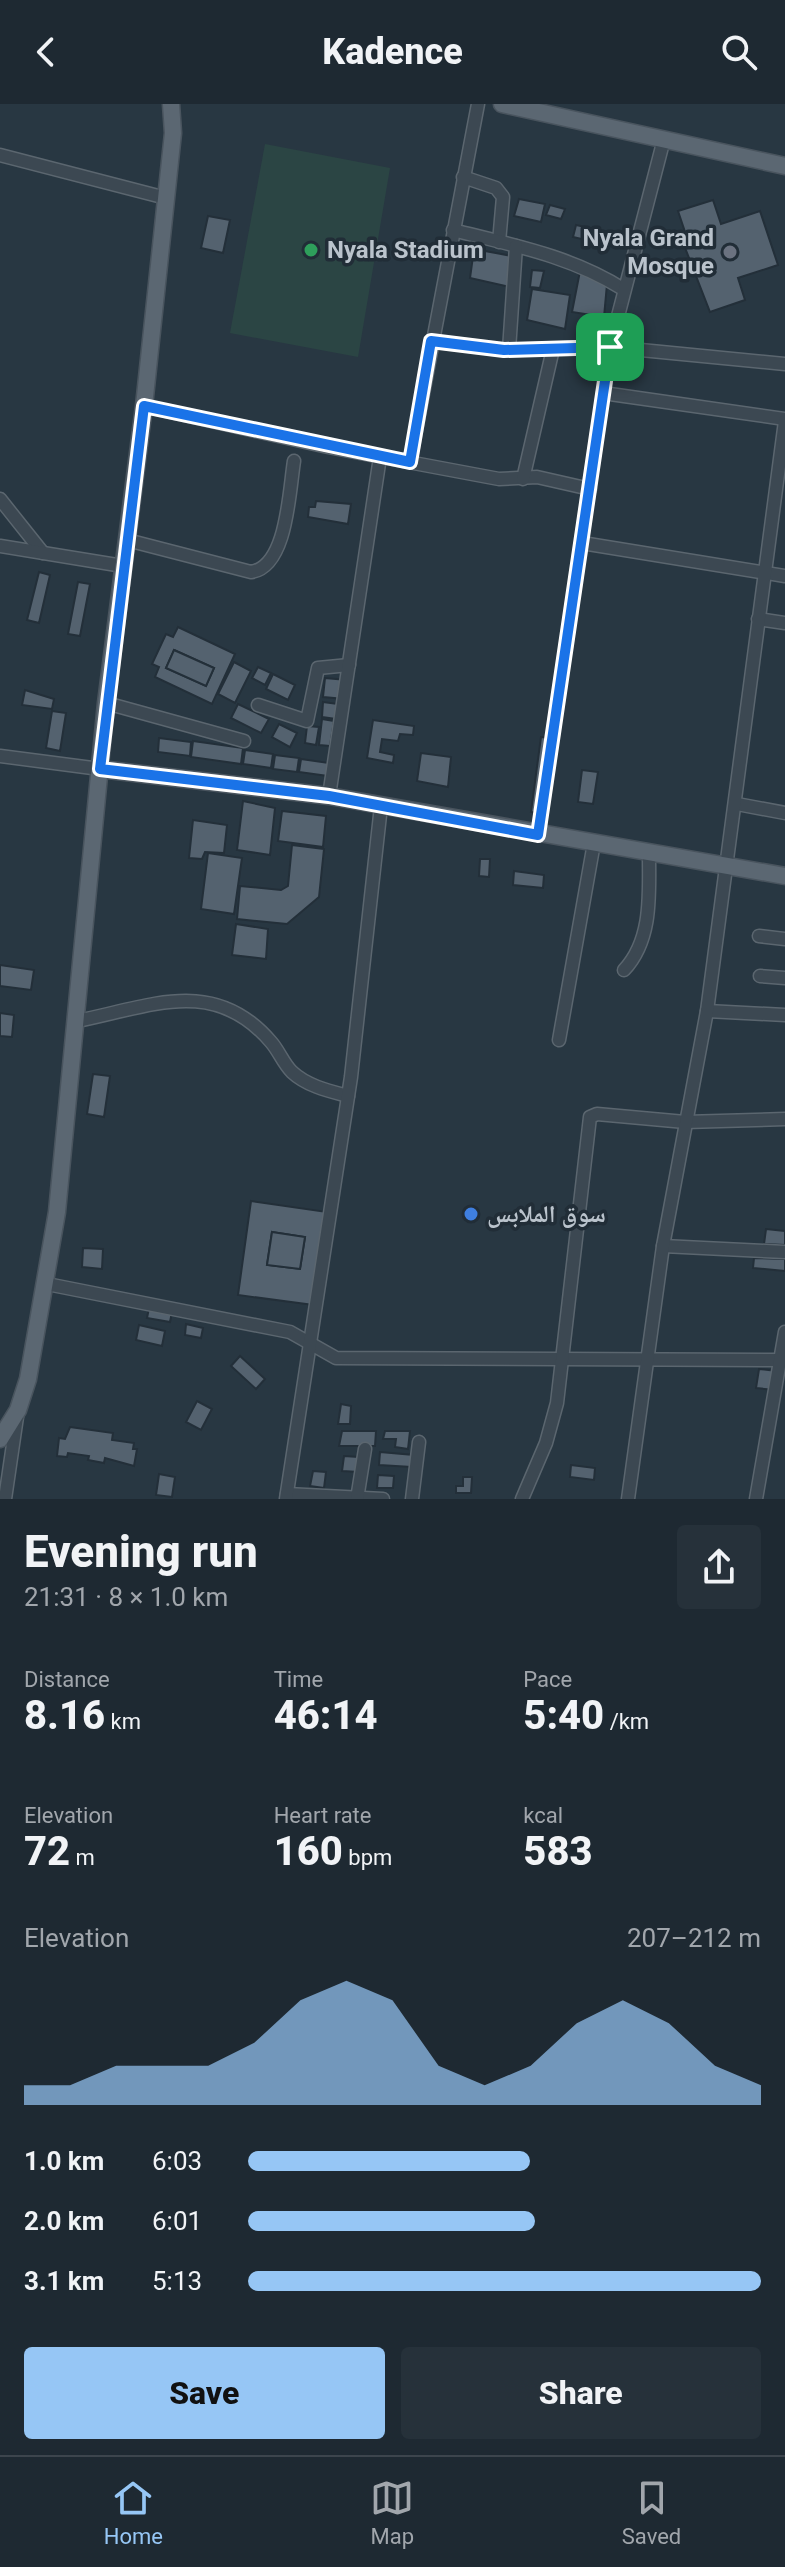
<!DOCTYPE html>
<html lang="en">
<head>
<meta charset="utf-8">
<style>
	:root { --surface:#1e2932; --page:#26313a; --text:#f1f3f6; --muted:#a1a6ac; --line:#3c454d; --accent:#96c6f5 }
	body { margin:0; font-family:Roboto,"Noto Naskh Arabic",sans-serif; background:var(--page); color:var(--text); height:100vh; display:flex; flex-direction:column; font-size:30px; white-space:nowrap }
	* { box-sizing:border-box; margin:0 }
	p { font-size:26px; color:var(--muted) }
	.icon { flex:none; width:44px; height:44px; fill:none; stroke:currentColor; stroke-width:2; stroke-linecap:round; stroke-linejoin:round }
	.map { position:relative; height:1395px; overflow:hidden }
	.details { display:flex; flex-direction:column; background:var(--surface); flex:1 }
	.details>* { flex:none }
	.pin { position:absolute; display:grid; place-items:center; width:68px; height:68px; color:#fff; margin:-34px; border-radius:16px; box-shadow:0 4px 12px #0006 }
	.round { display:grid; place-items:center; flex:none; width:84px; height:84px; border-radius:8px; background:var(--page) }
	.head { display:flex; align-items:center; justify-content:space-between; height:136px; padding:0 24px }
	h1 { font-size:44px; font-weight:800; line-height:60px }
	.metrics { display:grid; grid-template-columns:repeat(3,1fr); gap:12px; height:136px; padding:8px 24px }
	.metrics div { display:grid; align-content:center }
	.metrics b { font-size:40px; font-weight:800 }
	.metrics small { font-size:22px; font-weight:400 }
	.metrics p { font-size:22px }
	.chart { height:224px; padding:16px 24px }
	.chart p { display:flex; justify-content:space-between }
	.chart svg { width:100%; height:144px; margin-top:8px; fill:var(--accent); opacity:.7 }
	.action { display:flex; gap:16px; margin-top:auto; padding:16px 24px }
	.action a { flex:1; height:92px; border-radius:8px; background:var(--accent); color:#111; font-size:32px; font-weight:800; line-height:92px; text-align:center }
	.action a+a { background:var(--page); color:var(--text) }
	ul { padding:0 24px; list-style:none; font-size:26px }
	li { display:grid; grid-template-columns:128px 96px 1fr; align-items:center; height:60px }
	li i { height:20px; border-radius:10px; background:var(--accent) }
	header { display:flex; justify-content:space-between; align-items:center; height:104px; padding:0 24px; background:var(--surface); font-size:36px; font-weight:800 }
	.tab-bar { display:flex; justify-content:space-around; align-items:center; height:112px; border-top:2px solid var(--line); background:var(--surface); font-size:22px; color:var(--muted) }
	.tab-bar a { display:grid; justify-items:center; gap:4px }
	.tab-bar .active { color:var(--accent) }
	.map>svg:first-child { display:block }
	.green { fill:#2b4544 }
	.building { fill:#54626f; stroke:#232f39; stroke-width:2; fill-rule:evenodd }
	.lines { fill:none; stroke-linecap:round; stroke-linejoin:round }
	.minor-casing { stroke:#5b666f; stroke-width:15 }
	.major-casing { stroke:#49545e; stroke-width:19 }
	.minor { stroke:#3c4852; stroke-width:12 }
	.major { stroke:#5b6772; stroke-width:16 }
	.route-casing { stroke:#fff; stroke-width:16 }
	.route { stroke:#1a73e8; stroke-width:10 }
	.leisure-dot { fill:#2e9e5b; stroke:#212d37; stroke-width:3 }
	.worship-dot { fill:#6b7280; stroke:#212d37; stroke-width:3 }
	.shop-dot { fill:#3f7fe0; stroke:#212d37; stroke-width:3 }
	.labels { text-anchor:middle; stroke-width:7; stroke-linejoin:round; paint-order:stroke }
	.poi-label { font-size:24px; font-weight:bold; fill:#bac3cc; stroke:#212d37; text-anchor:start }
</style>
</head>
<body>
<header><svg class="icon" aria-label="back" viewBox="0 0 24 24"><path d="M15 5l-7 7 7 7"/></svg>Kadence<svg class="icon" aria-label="search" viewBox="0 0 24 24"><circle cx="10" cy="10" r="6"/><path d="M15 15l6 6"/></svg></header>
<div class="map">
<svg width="785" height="1395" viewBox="0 0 785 1395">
	<rect width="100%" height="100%" fill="#283742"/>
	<polygon class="green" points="265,40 390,64 358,253 230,229"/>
	<g class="building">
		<polygon points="519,95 545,100 541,118 514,112"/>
		<polygon points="713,96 721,120 760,107 778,161 738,174 745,196 710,208 682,136 687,134 678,107"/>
		<polygon points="550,101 565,105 561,115 546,111"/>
		<polygon points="208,112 230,116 223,149 201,144"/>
		<polygon points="576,121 619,130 616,143 573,133"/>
		<polygon points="474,145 512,152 510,183 470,174"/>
		<polygon points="532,166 544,167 540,184 530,183"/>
		<polygon points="580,167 608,169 604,213 572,208"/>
		<polygon points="532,185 570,191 565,225 527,216"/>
		<polygon points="316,397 351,400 348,420 308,413 309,403 315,403"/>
		<polygon points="39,468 50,471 39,519 27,516"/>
		<polygon points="78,478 90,480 80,532 68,530"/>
		<path d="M178 523 235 550 212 600 155 573 159 563 152 560 166 530 173 533ZM174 546 214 564 206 582 166 564Z"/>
		<polygon points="174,546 214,564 206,582 166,564"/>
		<polygon points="234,558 251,567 235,599 218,590"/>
		<polygon points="258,563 271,569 265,581 252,574"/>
		<polygon points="273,570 295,581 288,596 266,585"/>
		<polygon points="325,574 347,576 345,595 323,593"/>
		<polygon points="25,586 54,595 52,605 22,601"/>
		<polygon points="323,598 338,600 336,615 322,613"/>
		<polygon points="238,600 269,615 261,629 231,614"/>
		<polygon points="52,607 66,609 60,647 46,644"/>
		<polygon points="322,615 334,617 330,642 319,641"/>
		<polygon points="373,616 414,622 413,631 400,630 398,637 382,635 380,648 394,651 393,659 367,654"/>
		<polygon points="279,620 297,629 290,643 272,633"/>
		<polygon points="307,622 319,623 316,641 305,639"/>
		<polygon points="541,633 549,634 539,709 531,708"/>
		<polygon points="159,634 191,638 190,652 158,648"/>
		<polygon points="193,637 243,644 241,660 191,653"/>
		<polygon points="245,646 273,650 271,664 243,660"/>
		<polygon points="421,649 451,653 448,683 417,677"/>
		<polygon points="275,651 299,654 297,668 273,665"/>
		<polygon points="301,655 329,659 328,672 299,668"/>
		<polygon points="582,666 598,668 593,700 578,698"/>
		<polygon points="243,697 275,704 270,751 237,746"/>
		<polygon points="282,707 326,712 323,743 278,737"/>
		<polygon points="193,716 227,721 224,749 205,748 202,755 189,754"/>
		<polygon points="292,741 324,745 319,793 287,820 237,815 240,782 281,786 288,782"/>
		<polygon points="208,749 242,754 234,810 201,805"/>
		<polygon points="480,755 490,755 489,773 479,772"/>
		<polygon points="514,767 544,771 543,784 513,781"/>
		<polygon points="236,820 268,825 266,855 232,851"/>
		<polygon points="0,861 34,866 31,886 0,882"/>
		<polygon points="0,909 14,911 12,933 0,932"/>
		<polygon points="93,970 110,972 104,1013 87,1010"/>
		<path d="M251 1097 334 1109 321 1202 238 1191ZM272 1128 305 1133 300 1165 267 1161Z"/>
		<polygon points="766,1125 785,1127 785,1141 764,1140"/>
		<polygon points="272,1128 305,1133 300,1165 267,1161"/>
		<polygon points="83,1144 103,1145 102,1165 82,1163"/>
		<polygon points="754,1154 785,1155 785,1167 753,1164"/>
		<polygon points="149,1204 172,1208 170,1218 147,1214"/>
		<polygon points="186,1220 203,1224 201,1234 185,1231"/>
		<polygon points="139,1221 165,1227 162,1242 136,1236"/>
		<polygon points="240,1252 265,1275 256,1285 231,1262"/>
		<polygon points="759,1265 777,1267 775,1286 756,1284"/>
		<polygon points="197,1297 212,1305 201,1326 186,1318"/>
		<polygon points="341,1300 351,1302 350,1320 338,1320"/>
		<polygon points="70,1323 113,1329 112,1336 134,1339 133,1345 137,1345 134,1362 105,1354 104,1359 88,1356 89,1352 68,1349 67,1353 57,1352 59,1334 65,1335"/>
		<polygon points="342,1327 376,1327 375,1342 339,1342"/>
		<polygon points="385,1327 410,1327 408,1345 395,1343 396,1335 383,1335"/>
		<polygon points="380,1348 414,1351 412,1363 379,1361"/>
		<polygon points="344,1352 359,1353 359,1368 342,1367"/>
		<polygon points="571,1361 595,1364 594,1376 570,1373"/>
		<polygon points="313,1367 326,1368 324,1384 310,1382"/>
		<polygon points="159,1370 175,1373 172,1393 156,1391"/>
		<polygon points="378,1371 394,1372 393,1384 377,1384"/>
		<polygon points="463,1373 472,1373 471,1389 456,1389 456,1382 463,1382"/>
	</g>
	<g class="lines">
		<g class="minor-casing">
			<g id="minor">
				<polyline points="0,51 166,94"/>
				<polyline points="463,73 496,84 503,93 499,138"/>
				<path d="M453 126C512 141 571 152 623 185"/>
				<polyline points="431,237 504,246 610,243 785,260"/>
				<polyline points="509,246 516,142"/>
				<polyline points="603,289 785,315"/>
				<polyline points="144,302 328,343 499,375 537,373 590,385"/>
				<polyline points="410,358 478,0"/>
				<polyline points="523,375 553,245"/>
				<polyline points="0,395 43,449"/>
				<path d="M127 436 251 468C287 463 289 389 294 357"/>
				<polyline points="582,439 785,472"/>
				<polyline points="0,442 123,462"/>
				<polyline points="758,515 785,519"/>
				<polyline points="106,599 244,637"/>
				<polyline points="258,601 307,617 318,564 349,561"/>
				<polyline points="0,652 100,665"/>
				<polyline points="329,692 380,353"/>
				<polyline points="737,700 785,709"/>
				<polyline points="538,731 610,243 664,35"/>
				<polyline points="759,832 785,835"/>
				<path d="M624 866C653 835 649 789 649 750"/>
				<polyline points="760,872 785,874"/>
				<polyline points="707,907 785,911"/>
				<path d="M77 917C149 903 214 871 271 938 279 947 283 959 292 968 307 982 329 987 348 992"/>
				<polyline points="559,936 594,739"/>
				<polyline points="663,1142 785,1148"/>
				<polyline points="47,1180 290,1228 336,1254 785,1256"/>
				<polyline points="287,1390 383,1395"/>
				<polyline points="5,1395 17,1313"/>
				<polyline points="286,1395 351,973 381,702"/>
				<polyline points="357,1395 365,1345"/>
				<polyline points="412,1395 419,1338"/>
				<polyline points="522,1395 546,1339 557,1299 590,1013 597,1010 685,1018 785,1015"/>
				<polyline points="628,1395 663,1142 707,907 785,317"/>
				<polyline points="756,1395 785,1228"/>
			</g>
		</g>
		<g class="major-casing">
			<g id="major">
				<polyline points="502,0 785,62"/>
				<polyline points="100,665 329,692 785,772"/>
				<polyline points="0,1335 18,1306 28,1275 57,1108 106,599 144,302 173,29 171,0"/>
			</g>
		</g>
		<use href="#minor" class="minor"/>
		<use href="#major" class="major"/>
	</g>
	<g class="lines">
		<g class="route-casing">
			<polygon id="route" points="431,237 504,246 610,243 538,731 329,692 100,665 144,302 410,358"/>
		</g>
		<use href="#route" class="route"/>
	</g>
	<circle class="leisure-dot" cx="311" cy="146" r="8"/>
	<circle class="worship-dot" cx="730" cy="148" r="8"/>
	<circle class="shop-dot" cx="471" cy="1110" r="8"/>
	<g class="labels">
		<g class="poi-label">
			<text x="714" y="142" text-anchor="end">Nyala Grand<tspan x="714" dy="28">Mosque</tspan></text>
			<text x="327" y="154">Nyala Stadium</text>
			<text x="487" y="1118">سوق الملابس</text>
		</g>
	</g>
</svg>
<div class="pin" style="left:610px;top:243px;background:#1e9e55"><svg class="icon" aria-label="arrive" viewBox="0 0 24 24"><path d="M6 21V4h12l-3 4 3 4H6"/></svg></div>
</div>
<section class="details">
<div class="head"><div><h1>Evening run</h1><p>21:31 · 8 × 1.0 km</p></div><a class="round"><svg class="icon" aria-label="share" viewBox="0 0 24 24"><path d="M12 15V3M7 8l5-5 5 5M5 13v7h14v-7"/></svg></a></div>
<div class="metrics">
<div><p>Distance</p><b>8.16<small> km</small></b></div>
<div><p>Time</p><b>46:14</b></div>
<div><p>Pace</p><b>5:40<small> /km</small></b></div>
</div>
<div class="metrics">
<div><p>Elevation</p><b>72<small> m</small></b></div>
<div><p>Heart rate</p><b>160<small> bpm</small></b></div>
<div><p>kcal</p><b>583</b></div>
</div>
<div class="chart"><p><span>Elevation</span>207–212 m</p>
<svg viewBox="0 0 160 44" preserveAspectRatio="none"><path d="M0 44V38L10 38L20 32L30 32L40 32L50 25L60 12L70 6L80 12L90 32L100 38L110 32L120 19L130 12L140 19L150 32L160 38V44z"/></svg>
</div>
<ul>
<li><b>1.0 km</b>6:03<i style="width:55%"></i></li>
<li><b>2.0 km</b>6:01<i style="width:56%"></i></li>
<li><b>3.1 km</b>5:13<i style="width:100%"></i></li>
</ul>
<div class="action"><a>Save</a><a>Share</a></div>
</section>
<nav class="tab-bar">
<a class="active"><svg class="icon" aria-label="home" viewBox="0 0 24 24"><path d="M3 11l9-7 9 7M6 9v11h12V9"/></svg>Home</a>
<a><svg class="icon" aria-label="map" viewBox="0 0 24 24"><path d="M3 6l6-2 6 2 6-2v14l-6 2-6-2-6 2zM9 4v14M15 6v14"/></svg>Map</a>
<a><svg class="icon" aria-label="saved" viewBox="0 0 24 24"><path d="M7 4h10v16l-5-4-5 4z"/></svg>Saved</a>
</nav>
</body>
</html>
